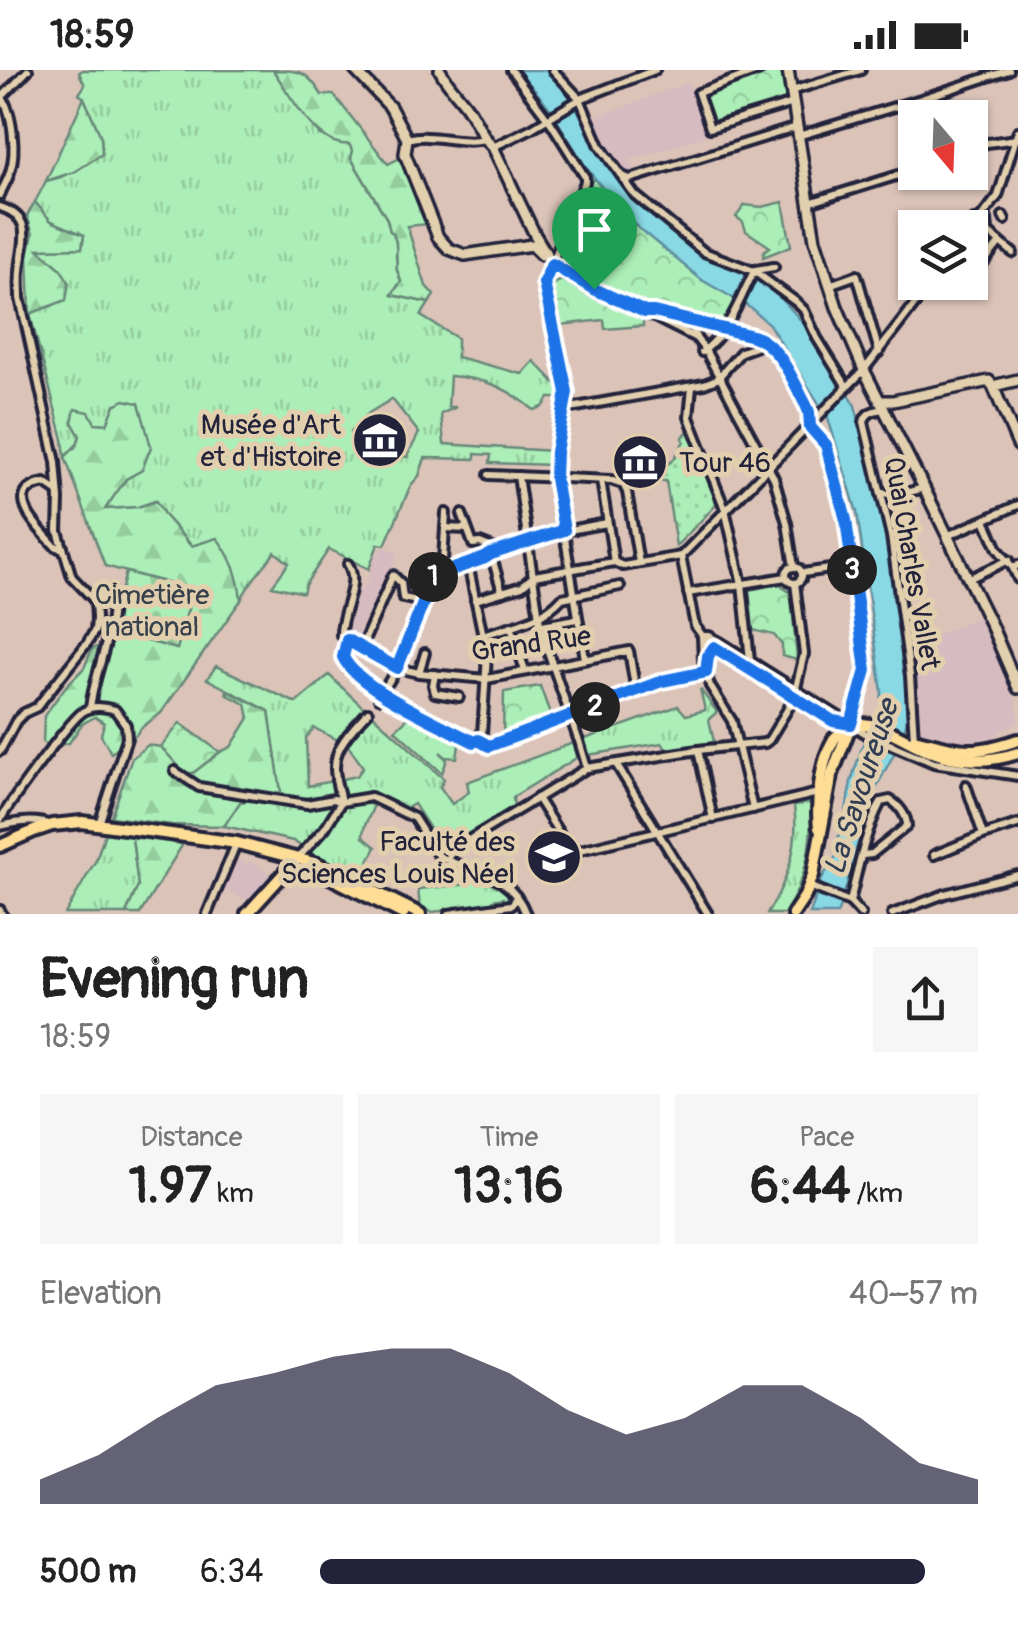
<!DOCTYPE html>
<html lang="en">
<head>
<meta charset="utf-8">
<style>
	:root { --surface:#fff; --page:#f6f6f6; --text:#222; --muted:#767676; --accent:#22223b }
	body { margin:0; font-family:Pangolin,sans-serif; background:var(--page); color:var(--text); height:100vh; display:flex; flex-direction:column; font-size:38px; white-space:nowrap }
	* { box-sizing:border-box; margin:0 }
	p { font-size:32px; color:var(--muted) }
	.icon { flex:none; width:55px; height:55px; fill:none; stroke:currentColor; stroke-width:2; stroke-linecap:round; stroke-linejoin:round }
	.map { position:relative; height:844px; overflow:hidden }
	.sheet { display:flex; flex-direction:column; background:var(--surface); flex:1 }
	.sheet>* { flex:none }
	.needle { width:65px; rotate:161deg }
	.fabs { position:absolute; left:898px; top:30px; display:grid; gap:20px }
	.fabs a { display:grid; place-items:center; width:90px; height:90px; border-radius:0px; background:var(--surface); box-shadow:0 2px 8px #0004; font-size:50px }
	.pin { position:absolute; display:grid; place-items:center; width:85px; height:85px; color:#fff; margin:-102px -42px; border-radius:50% 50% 50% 0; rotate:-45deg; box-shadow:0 0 10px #0007 }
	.pin .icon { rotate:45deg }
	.km { position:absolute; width:50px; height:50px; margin:-25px; border-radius:50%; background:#222; color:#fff; font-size:28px; line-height:50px; text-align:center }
	.round { display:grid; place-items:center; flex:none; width:105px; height:105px; border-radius:0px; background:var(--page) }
	.head { display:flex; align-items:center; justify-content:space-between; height:170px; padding:0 40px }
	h1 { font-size:55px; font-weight:800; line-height:75px }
	.metrics { display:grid; grid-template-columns:repeat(3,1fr); gap:15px; height:170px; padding:10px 40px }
	.metrics div { display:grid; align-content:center; border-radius:0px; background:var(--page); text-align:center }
	.metrics b { font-size:50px; font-weight:800 }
	.metrics small { font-size:28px; font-weight:400 }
	.metrics p { font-size:28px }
	.chart { height:280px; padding:20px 40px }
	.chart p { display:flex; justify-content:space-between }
	.chart svg { width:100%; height:180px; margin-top:10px; fill:var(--accent); opacity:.7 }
	ul { padding:0 40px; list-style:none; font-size:32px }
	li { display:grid; grid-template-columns:160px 120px 1fr; align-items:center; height:75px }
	li i { height:25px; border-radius:12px; background:var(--accent) }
	.status { display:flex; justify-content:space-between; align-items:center; height:70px; padding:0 50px; background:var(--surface); direction:ltr }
	.status svg { height:28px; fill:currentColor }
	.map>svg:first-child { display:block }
	.built { fill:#d6bbc0 }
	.grass { fill:url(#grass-tufts); stroke:#678879; stroke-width:2.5; fill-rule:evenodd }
	.forest { fill:url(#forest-firs); stroke:#678879; stroke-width:2.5 }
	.cemetery { fill:url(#cemetery-stones); stroke:#678879; stroke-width:2.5 }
	.park { fill:url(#park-crowns); stroke:#678879; stroke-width:2.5 }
	.garden { fill:url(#garden-dots); stroke:#678879; stroke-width:2.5 }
	.water { fill:#89d9e5; stroke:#6090a1; stroke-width:2.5 }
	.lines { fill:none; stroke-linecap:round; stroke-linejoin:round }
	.street-casing { stroke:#22223b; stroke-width:14 }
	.secondary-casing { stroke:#22223b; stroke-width:16 }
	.primary-casing { stroke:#22223b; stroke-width:18 }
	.street { stroke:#e2cfad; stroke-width:6 }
	.secondary { stroke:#e2cfad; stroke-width:9 }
	.primary { stroke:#fedd96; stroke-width:10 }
	.route-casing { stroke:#fff; stroke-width:20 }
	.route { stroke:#1a73e8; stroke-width:12 }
	.labels { text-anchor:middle; stroke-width:10; stroke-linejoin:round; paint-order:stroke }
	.poi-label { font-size:28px; fill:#22223b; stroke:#e2cfad; text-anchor:end }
	.street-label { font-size:28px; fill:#22223b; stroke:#e2cfad }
	.park-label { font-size:28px; fill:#37414e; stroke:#e2cfad }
	.water-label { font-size:30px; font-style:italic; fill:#313d54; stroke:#e2cfad }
</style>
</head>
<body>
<div class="status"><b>18:59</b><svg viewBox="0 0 49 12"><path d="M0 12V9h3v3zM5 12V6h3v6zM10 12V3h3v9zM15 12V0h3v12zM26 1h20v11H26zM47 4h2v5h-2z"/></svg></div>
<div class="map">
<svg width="1018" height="844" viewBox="0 0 1018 844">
	<defs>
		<pattern id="grass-tufts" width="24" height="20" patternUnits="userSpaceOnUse" patternTransform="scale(2.5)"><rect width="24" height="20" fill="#aceeb7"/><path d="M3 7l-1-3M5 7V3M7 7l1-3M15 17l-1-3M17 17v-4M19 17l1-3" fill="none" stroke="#94cc9e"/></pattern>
		<pattern id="forest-firs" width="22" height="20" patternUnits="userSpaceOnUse" patternTransform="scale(2.5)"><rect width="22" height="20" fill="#aceeb7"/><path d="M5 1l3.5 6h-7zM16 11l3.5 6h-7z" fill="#94cc9e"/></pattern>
		<pattern id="cemetery-stones" width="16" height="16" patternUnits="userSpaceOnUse" patternTransform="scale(2.5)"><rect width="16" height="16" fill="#aceeb7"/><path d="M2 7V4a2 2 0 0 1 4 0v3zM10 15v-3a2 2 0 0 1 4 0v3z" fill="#94cc9e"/></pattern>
		<pattern id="park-crowns" width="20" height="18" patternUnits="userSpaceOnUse" patternTransform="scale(2.5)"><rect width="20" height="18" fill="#aceeb7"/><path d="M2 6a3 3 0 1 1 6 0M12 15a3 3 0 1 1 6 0" fill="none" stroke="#94cc9e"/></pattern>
		<pattern id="garden-dots" width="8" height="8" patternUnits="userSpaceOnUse" patternTransform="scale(2.5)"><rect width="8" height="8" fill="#aceeb7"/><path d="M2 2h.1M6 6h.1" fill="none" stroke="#94cc9e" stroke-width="1.8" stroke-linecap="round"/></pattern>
	</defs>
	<rect width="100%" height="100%" fill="#dbc3b8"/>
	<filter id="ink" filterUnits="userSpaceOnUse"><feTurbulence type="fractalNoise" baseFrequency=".01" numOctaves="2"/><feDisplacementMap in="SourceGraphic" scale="20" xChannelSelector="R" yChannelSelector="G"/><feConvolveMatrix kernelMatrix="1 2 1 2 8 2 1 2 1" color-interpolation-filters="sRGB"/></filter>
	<g filter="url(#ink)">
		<g class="built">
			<polygon points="689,12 707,65 630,90 636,102 624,104 604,76 592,49"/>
			<polygon points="382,477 398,483 364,568 344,558 355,529 367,512 376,484 380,484"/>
			<polygon points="978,547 1007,606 1018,639 1018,653 996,663 998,671 989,674 969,676 941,671 922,664 917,656 918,641 910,577"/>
			<polygon points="232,788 247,795 249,791 274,805 250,832 220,817"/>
		</g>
		<g class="grass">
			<path d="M82 0H273L320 65 349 74 353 82 351 88 387 149 390 161 393 163 396 172 397 200 401 211 392 225 429 233 421 246 457 268V287L522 304 534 291 561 319 560 328H549L543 337 534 340C508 318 484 308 450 306L448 337H456L441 344 444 374 553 381V395L490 393 491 385 475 384V389L425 388 419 406 411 415 385 475 378 474 369 499 329 479 305 515 303 523 300 522 272 516 289 493 275 482C263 499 249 511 241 530L234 497 192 476 165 446 155 431 138 437 104 440 126 409 142 400 115 335 108 354 72 352 80 366 77 374 65 387 63 369 30 244 36 240 52 236 60 198 37 178H82L84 165 51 151 35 132 46 111 61 107 102 84 101 67 84 28 79 24 85 15 79 3ZM392 329 419 363 407 387 393 386 377 394 354 385 351 362 369 343Z"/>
			<path d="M216 596 296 633 329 605 365 639 338 670 314 658 306 668 308 716 357 706 363 697 347 674 372 644 444 709 440 717 452 734 469 722 467 712 573 673 578 687 513 727 514 737 443 779 414 734 406 739 369 721 365 729 367 733 373 736C371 747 362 754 363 767L376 777 360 808 317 786 293 771 224 756 240 732 254 729H282L269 641 207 609Z"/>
			<polygon points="700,619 717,642 709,649 714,672 667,680 662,673 588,685 582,670 678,636 686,645 705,640"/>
			<path d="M808 733 811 735C812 776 807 809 784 844H767C787 812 800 775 794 736Z"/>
			<polygon points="105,763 132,767 138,816 126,844 65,844 96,790"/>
			<polygon points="453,799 499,815 510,823 504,833 503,828 493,830 493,835 432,842 420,838 418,819 469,814 469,810 450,811 449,806"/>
		</g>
		<g class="forest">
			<path d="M273 0C300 0 307 1 322 25H334L388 94 400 88 429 154 407 156 426 216 434 225 429 233 392 225 401 211 397 200 396 172 393 163 390 161 387 149 351 88 353 81 349 74C318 79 289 23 273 0Z"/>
			<polygon points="84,28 101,67 102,84 74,102 46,111"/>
			<polygon points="35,132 51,151 84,165 82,178 38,179 60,198 69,212 66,230 30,244 28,185 33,164 27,146"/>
			<path d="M124 330 139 333 151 377 142 400 126 409 105 439 138 437 156 431 165 446 191 476 217 468C231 486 239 507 241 530L161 643 141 658 135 666 111 683 101 665 104 653 95 647 82 654 69 673 48 677 43 672 44 646 66 616 84 598 92 579 102 575 111 561 177 579 193 520 105 496 65 387 77 375 80 366 72 352 75 339 89 342 95 353 107 354 115 335Z"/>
			<polygon points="227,621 269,641 282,729 254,729 240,732 224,756 172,755 111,747 132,688 148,675 161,677 185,703 193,703 220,682 231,677 249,648 246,634 226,624"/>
			<polygon points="132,767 183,774 140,844 126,844 138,816"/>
		</g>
		<polygon class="cemetery" points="126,502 193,520 177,579 111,561"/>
		<g class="park">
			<polygon points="772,0 781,0 786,31 713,53 704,26"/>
			<polygon points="593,107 624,146 702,210 736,229 724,254 661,240 604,217 560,189"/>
			<polygon points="783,132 791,176 763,187 764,181 770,177 746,161 743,152 736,147 745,135 762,137"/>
			<polygon points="562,210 590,226 643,249 643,256 605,259 604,250 561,255 553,219 553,214"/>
			<polygon points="778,514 791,523 797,590 782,586 782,575 774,565 753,560 749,520"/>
			<polygon points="540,616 552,649 503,667 504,622"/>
			<polygon points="412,644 460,669 457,688 446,687 440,682 447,690 442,703 395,660"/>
			<polygon points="180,653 220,682 193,703 185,703 161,677"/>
		</g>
		<path class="garden" d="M688 361 717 434 676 476 666 411H656L655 399C673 395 676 387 684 371L682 368Z"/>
		<path class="water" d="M518 0H546L568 24 578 40 597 80 637 133 698 181 716 192 754 206 772 218 804 254 850 326 855 336 882 434 909 621C910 671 892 681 874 723 857 761 853 805 837 844H810L822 808 837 785 834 782 846 742 851 711 863 675 880 641 882 622 857 442 828 348 769 254 752 239 702 210 624 146 586 97 548 36Z"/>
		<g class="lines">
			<g class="street-casing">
				<g id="street">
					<polyline points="511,0 551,53 585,107 585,112 544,213 567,314 567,326 556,382 555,408 585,589"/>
					<polyline points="553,0 580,29 600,76 635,125 704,182 754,201 796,232 804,240 817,268 847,317"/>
					<polyline points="760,0 698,23 710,58 793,33"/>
					<polyline points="791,21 861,0"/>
					<path d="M0 25C13 41 17 82 10 102 8 110 3 117 0 125"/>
					<polyline points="3,26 28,0"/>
					<polyline points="798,66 921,29 1009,0"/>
					<path d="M407 69C432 62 459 75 485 69"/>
					<polyline points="493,77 532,58 580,29 655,0"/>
					<polyline points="970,79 987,73 1017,69"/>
					<polyline points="622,106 630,109 797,57"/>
					<polyline points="809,133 915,100"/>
					<path d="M0 137C36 148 22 174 20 201 19 210 20 219 20 228L56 392 59 429 58 461 72 507 95 531 96 549 95 560 88 572 37 637 24 643 16 651 0 681"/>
					<polyline points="1003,146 1005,150"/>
					<polyline points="980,149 998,126 1018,61"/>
					<polygon points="987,149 988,162 975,163 974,150"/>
					<polyline points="988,162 1013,183"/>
					<polyline points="984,192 1000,172"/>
					<polyline points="755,200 774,197"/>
					<polyline points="829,215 857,205 879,282"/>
					<polyline points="645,242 654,242 762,269 772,277 778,287 806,335 811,357 825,375 845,451 866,600 851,653"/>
					<polyline points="646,243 696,268"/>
					<polyline points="692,252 696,268 705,280 774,408 787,453 794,497"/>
					<path d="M702 282C728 263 738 234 752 205"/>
					<polyline points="692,317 689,347 725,439 742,514 750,590"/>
					<polyline points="565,339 704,314 717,309 741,282 766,273"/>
					<path d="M883 339C874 341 866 342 864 352L891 466 910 606 914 669"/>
					<polyline points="489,405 611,410 623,414 627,422 639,493"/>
					<polyline points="518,406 541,561 578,669"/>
					<polyline points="601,410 614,492"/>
					<path d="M57 421 45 413C0 421 39 459 54 475L59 478H63"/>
					<polyline points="882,423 898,425 924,418"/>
					<polyline points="446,443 443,490 447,501"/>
					<polyline points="462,444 473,474 480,473 498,480"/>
					<polyline points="985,450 998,479 1013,498 1018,495"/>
					<polyline points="445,458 467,459"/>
					<polyline points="947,466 1018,435"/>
					<polyline points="491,484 502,522"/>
					<polyline points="681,486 864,300 932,212"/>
					<polyline points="681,486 695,556 708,573 833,651 850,654"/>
					<polyline points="614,492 623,496 681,486"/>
					<path d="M348 494C361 514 340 542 341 565L347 571 397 598 419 603 487 609 629 581 636 622"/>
					<polyline points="468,494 487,585 482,664 478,671"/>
					<circle cx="794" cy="505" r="8"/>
					<polyline points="1013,498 1018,509"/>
					<polyline points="803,503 851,496"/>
					<polyline points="968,509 1009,490"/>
					<polyline points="795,513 804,584 796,618"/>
					<polyline points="688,523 786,507"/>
					<polyline points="475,530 522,516 534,506 614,492"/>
					<polyline points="542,555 577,549"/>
					<polyline points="511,556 525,601"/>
					<path d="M483 565C511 556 543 550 562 528L620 516"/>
					<polyline points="702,566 709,566 720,572 868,665 934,693 1018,706"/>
					<polyline points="702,566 703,591 710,616 732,651 753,739"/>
					<path d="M347 571C345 579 341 585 346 593 359 617 447 658 474 671H478L489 676 662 611 706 602"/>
					<polyline points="361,578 393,505 401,513 403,528 422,532"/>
					<polyline points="419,603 425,583"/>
					<polyline points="435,604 433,615 435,623 459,627"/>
					<polyline points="379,628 397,598 434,506 528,471 564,461 607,453"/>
					<path d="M90 638C94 601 118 556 110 520"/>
					<polyline points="579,671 587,698"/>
					<polyline points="698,680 713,749"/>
					<polyline points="616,694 708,844"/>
					<path d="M175 701 199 717 307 734 334 729 341 732 371 727 414 748 437 784 442 788C479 805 510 803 526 844"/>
					<path d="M336 707C330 679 351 661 368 642"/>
					<polyline points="966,715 983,765"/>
					<polyline points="537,728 569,779 576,781 818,723"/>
					<path d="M0 750C10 733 70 649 84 641 94 635 104 637 115 640L126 655 127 668 99 754"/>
					<path d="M0 756C18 752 34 749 51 755"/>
					<polyline points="934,785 983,765 1018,754"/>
					<polyline points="298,788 325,758 341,732 336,710"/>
					<polyline points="446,790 454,779 587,698 698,680 765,673 769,670 795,627"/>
					<polyline points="809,816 850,832 861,844"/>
					<path d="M850 832C858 799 865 762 881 732L890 730C899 735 907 746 907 756L872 784 863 785"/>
					<polyline points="0,840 2,844"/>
					<polyline points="207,844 236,774"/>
					<polyline points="449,844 511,835 515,831 516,826"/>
					<polyline points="892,844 945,824 1018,805"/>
				</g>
			</g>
			<g class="secondary-casing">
				<g id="secondary">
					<polyline points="355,0 390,37 407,69 405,84 438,167 449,179 465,185 532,175 542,185"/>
					<path d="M440 0C447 14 456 22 465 34 476 48 480 65 493 77L535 165 552 193 593 219 645 242"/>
					<polyline points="788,0 815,170 837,237 864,300 924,418 991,555 1018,618"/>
					<polyline points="993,316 1018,310"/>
					<polyline points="880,331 893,331 989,311 993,316 1018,375"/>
				</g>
			</g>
			<g class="primary-casing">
				<g id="primary">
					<path d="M851 654C881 652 898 667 925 679 955 692 987 693 1018 683"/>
					<path d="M914 669C962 681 970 686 1018 670"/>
					<path d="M819 758C816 733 821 690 834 669 837 665 842 662 847 658"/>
					<polyline points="0,776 34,761 52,755 82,752 237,773 318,794 420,844"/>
					<polyline points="306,795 403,844"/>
					<polyline points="247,844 297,789"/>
					<polyline points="793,844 805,826 813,805 832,704 851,654"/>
				</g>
			</g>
			<use href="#street" class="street"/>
			<use href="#secondary" class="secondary"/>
			<use href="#primary" class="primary"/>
		</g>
	</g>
	<g class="lines" filter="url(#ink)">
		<g class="route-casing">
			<path id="route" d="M552 194 594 219 645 242H654L753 266C780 275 793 311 806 335L809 342 810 357 826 375 846 450 866 600 851 654 833 651 714 577 708 586 706 602 662 611 489 676 478 670 474 672C442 655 358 619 343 587L347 570 397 598 434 506 485 488 491 484 564 460 555 408 556 382 567 322 544 213Z"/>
		</g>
		<use href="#route" class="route"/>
	</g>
	<defs>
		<g id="museum-disc" transform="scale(2.875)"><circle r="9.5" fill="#22223b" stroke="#e2cfad"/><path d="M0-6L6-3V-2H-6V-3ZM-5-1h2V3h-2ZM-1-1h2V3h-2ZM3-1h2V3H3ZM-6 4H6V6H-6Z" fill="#fff"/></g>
		<g id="university-disc" transform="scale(2.875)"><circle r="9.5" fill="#22223b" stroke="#e2cfad"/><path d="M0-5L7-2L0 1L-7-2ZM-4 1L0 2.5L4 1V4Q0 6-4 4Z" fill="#fff"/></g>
	</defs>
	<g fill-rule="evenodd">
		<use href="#museum-disc" x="380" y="370"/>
		<use href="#museum-disc" x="640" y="392"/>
		<use href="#university-disc" x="554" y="787"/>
	</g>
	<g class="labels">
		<g class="poi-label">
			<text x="341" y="364">Musée d'Art<tspan x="341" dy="32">et d'Histoire</tspan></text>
			<text x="679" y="402" text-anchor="start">Tour 46</text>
			<text x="515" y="781">Faculté des<tspan x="515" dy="32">Sciences Louis Néel</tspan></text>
		</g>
		<g class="street-label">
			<text transform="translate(913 493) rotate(80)" y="10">Quai Charles Vallet</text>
			<text transform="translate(531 573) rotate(-8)" y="10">Grand Rue</text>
		</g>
		<g class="park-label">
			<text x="152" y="534">Cimetière<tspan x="152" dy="32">national</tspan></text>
		</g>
		<g class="water-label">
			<text transform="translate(861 717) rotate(-72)" y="10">La Savoureuse</text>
		</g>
	</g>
</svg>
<div class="fabs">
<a><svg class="needle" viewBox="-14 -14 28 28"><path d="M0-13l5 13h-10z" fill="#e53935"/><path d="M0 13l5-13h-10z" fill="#767676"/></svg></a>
<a><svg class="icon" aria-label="layers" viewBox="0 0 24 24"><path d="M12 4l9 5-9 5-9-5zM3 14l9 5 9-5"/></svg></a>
</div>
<div class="pin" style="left:594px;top:219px;background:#1e9e55"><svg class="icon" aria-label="arrive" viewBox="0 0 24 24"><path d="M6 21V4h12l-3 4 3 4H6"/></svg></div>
<b class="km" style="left:433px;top:507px">1</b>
<b class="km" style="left:595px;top:637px">2</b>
<b class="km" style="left:852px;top:500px">3</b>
</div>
<section class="sheet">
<div class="head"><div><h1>Evening run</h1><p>18:59</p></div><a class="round"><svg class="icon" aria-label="share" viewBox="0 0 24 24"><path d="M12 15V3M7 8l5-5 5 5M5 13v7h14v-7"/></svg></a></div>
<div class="metrics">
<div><p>Distance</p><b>1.97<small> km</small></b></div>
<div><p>Time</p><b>13:16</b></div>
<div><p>Pace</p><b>6:44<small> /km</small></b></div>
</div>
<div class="chart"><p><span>Elevation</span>40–57 m</p>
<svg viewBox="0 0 160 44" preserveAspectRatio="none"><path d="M0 44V38L10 32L20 23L30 15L40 12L50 8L60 6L70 6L80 12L90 21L100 27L110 23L120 15L130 15L140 23L150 34L160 38V44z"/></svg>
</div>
<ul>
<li><b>500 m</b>6:34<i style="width:92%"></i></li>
</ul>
</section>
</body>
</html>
